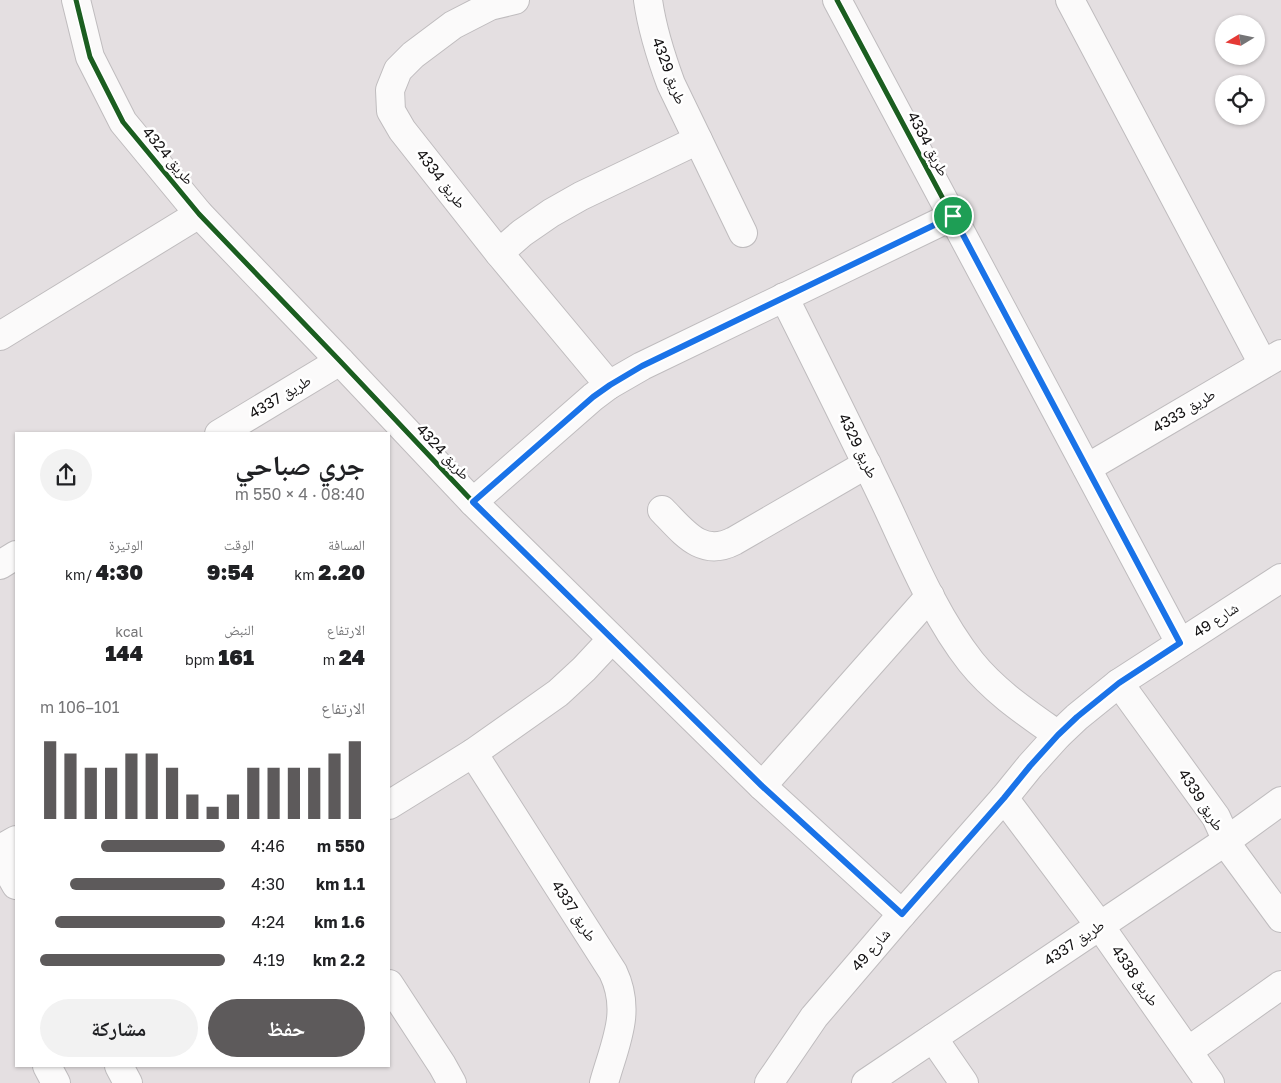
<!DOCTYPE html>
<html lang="ar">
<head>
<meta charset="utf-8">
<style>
	:root { --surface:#fff; --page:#f2f2f2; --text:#202124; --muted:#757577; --accent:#5d5a5b }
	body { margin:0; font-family:"Golos Text","Noto Naskh Arabic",sans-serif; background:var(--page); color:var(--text); direction:rtl; height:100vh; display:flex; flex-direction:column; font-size:19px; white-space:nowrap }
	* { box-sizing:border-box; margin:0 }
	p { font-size:16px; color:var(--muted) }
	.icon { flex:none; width:28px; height:28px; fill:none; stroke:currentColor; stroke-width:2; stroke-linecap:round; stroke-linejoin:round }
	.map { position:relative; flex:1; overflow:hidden; direction:ltr }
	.sheet { position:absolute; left:15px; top:432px; width:375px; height:635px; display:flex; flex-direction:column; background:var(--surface); border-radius:0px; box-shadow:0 1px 4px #0004; direction:rtl }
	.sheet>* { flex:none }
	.needle { width:32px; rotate:260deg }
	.buttons { position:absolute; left:1215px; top:15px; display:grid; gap:10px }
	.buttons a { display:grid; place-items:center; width:50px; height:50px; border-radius:50%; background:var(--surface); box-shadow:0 1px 4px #0004; font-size:25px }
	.pin { position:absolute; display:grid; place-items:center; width:42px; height:42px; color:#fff; margin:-21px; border:2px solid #fff; border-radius:50%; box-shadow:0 1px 5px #0007 }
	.round { display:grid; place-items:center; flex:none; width:52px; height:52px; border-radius:26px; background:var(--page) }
	.overview { display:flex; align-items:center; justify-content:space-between; height:85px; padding:0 25px }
	h1 { font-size:28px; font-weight:800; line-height:38px }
	.figures { display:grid; grid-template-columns:repeat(3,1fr); gap:8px; height:85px; padding:5px 25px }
	.figures div { display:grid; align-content:center }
	.figures b { font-size:21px; font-weight:800 }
	.figures small { font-size:14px; font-weight:400 }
	.figures p { font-size:14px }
	.chart { height:140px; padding:10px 25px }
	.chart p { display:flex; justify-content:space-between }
	.chart svg { width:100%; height:90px; margin-top:5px; stroke:var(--accent); stroke-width:6 }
	.button { display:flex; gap:10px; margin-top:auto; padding:10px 25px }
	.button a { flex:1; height:58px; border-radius:30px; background:var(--accent); color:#fff; font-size:20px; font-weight:800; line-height:58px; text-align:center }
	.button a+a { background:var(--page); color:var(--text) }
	ul { padding:0 25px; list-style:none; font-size:16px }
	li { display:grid; grid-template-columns:80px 60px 1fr; align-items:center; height:38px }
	li i { height:12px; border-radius:6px; background:var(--accent) }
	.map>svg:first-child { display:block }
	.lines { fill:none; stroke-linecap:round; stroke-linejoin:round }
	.minor-casing { stroke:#bfbcbe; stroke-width:30 }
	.minor { stroke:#fbfafa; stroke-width:28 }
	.cycleway-casing { stroke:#fff; stroke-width:8 }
	.cycleway { stroke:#1b5e20; stroke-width:5 }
	.route-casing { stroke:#fff; stroke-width:10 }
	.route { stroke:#1a73e8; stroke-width:6 }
	.labels { text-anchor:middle; stroke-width:5; stroke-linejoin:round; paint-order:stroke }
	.street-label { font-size:15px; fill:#141213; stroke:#fff }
</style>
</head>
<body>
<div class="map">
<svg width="1281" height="1083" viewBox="0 0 1281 1083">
	<rect width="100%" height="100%" fill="#e4dfe1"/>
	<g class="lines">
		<g class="minor-casing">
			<g id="minor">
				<polyline points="76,0 90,57 123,122 199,214 340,361 473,502 762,786 902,914"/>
				<polyline points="515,0 490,6 453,25 413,55 398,70 390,90 391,111 402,130 499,253 609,385"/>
				<path d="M648 0C652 29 661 57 671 84L743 233"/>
				<polyline points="837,0 1180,643"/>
				<polyline points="1070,0 1263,364"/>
				<polyline points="499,253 522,233 551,213 581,196 698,140"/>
				<path d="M784 297C818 365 852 433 885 502 910 555 934 615 971 662 995 692 1027 713 1058 735"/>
				<polyline points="0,336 199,214"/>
				<polyline points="219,434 340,361"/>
				<polyline points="1087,468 1281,354"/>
				<polyline points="473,502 593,397 609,385 642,366 953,216"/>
				<path d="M662 510C683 531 701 558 734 541L867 464"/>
				<polyline points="0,565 16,555"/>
				<polyline points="1119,683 1216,817 1231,850 1281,918"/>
				<path d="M473 753 613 972C632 1012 615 1043 604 1083"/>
				<polyline points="762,786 930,596"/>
				<polyline points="1004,798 1100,926 1210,1083"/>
				<polyline points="389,805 473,753 558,693 584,669 612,639"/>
				<polyline points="0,849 16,840"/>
				<polyline points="0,857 16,885"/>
				<polyline points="389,984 442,1065 452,1083"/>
				<polyline points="933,1038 964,1083"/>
				<polyline points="1188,1051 1281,985"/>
				<polyline points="47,1066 56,1083"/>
				<polyline points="119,1066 128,1083"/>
				<polyline points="769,1083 814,1017 902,914 1004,798 1030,766 1058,735 1077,717 1119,683 1281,578"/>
				<polyline points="866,1083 1226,841 1281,801"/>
			</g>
		</g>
		<use href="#minor" class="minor"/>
		<g class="cycleway-casing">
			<g id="cycleway">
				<polyline points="76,0 90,57 123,122 199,214 340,361 473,502 762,786 902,914"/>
				<polyline points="837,0 1180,643"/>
			</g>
		</g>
		<use href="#cycleway" class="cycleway"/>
	</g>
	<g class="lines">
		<g class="route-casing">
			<polygon id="route" points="953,216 1180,643 1119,683 1077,717 1058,735 1030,766 1004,798 902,914 762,786 473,502 593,397 610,385 642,366"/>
		</g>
		<use href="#route" class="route"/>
	</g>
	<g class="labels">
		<g class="street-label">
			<text transform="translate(669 71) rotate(69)" y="5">طريق 4329</text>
			<text transform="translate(928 144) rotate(62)" y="5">طريق 4334</text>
			<text transform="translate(168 156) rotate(50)" y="5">طريق 4324</text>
			<text transform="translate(441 179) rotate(52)" y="5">طريق 4334</text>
			<text transform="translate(280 397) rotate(-31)" y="5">طريق 4337</text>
			<text transform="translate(1184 411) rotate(-31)" y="5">طريق 4333</text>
			<text transform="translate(858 446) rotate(64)" y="5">طريق 4329</text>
			<text transform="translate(443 452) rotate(47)" y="5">طريق 4324</text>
			<text transform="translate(1216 620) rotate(-33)" y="5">شارع 49</text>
			<text transform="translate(1201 800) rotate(57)" y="5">طريق 4339</text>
			<text transform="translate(574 911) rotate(57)" y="5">طريق 4337</text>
			<text transform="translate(1074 943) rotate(-34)" y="5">طريق 4337</text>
			<text transform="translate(871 950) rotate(-49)" y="5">شارع 49</text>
			<text transform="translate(1135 976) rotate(55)" y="5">طريق 4338</text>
		</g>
	</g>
</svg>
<div class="buttons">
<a><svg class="needle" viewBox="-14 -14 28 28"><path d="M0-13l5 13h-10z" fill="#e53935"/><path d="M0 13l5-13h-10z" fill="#757577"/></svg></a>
<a><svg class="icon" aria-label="locate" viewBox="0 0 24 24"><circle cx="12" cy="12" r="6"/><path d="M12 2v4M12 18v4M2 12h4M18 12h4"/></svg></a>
</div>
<div class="pin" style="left:953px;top:216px;background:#1e9e55"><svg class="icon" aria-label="arrive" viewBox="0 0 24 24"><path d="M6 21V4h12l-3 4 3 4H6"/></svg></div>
<section class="sheet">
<div class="overview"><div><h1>جري صباحي</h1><p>08:40 · 4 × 550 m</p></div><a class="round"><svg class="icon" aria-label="share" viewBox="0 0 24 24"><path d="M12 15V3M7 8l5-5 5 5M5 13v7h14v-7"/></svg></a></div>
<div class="figures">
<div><p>المسافة</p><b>2.20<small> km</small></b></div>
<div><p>الوقت</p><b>9:54</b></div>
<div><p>الوتيرة</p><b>4:30<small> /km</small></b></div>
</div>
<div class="figures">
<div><p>الارتفاع</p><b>24<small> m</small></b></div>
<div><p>النبض</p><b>161<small> bpm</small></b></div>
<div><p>kcal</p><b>144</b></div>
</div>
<div class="chart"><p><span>الارتفاع</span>101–106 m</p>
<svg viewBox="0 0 160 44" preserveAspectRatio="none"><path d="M5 44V6M15 44V12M25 44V19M35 44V19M45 44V12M55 44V12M65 44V19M75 44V32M85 44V38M95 44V32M105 44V19M115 44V19M125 44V19M135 44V19M145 44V12M155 44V6"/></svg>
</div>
<ul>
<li><b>550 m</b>4:46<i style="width:67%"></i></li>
<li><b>1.1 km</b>4:30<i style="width:84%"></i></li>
<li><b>1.6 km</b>4:24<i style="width:92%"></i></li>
<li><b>2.2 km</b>4:19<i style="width:100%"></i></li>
</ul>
<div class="button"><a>حفظ</a><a>مشاركة</a></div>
</section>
</div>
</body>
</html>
